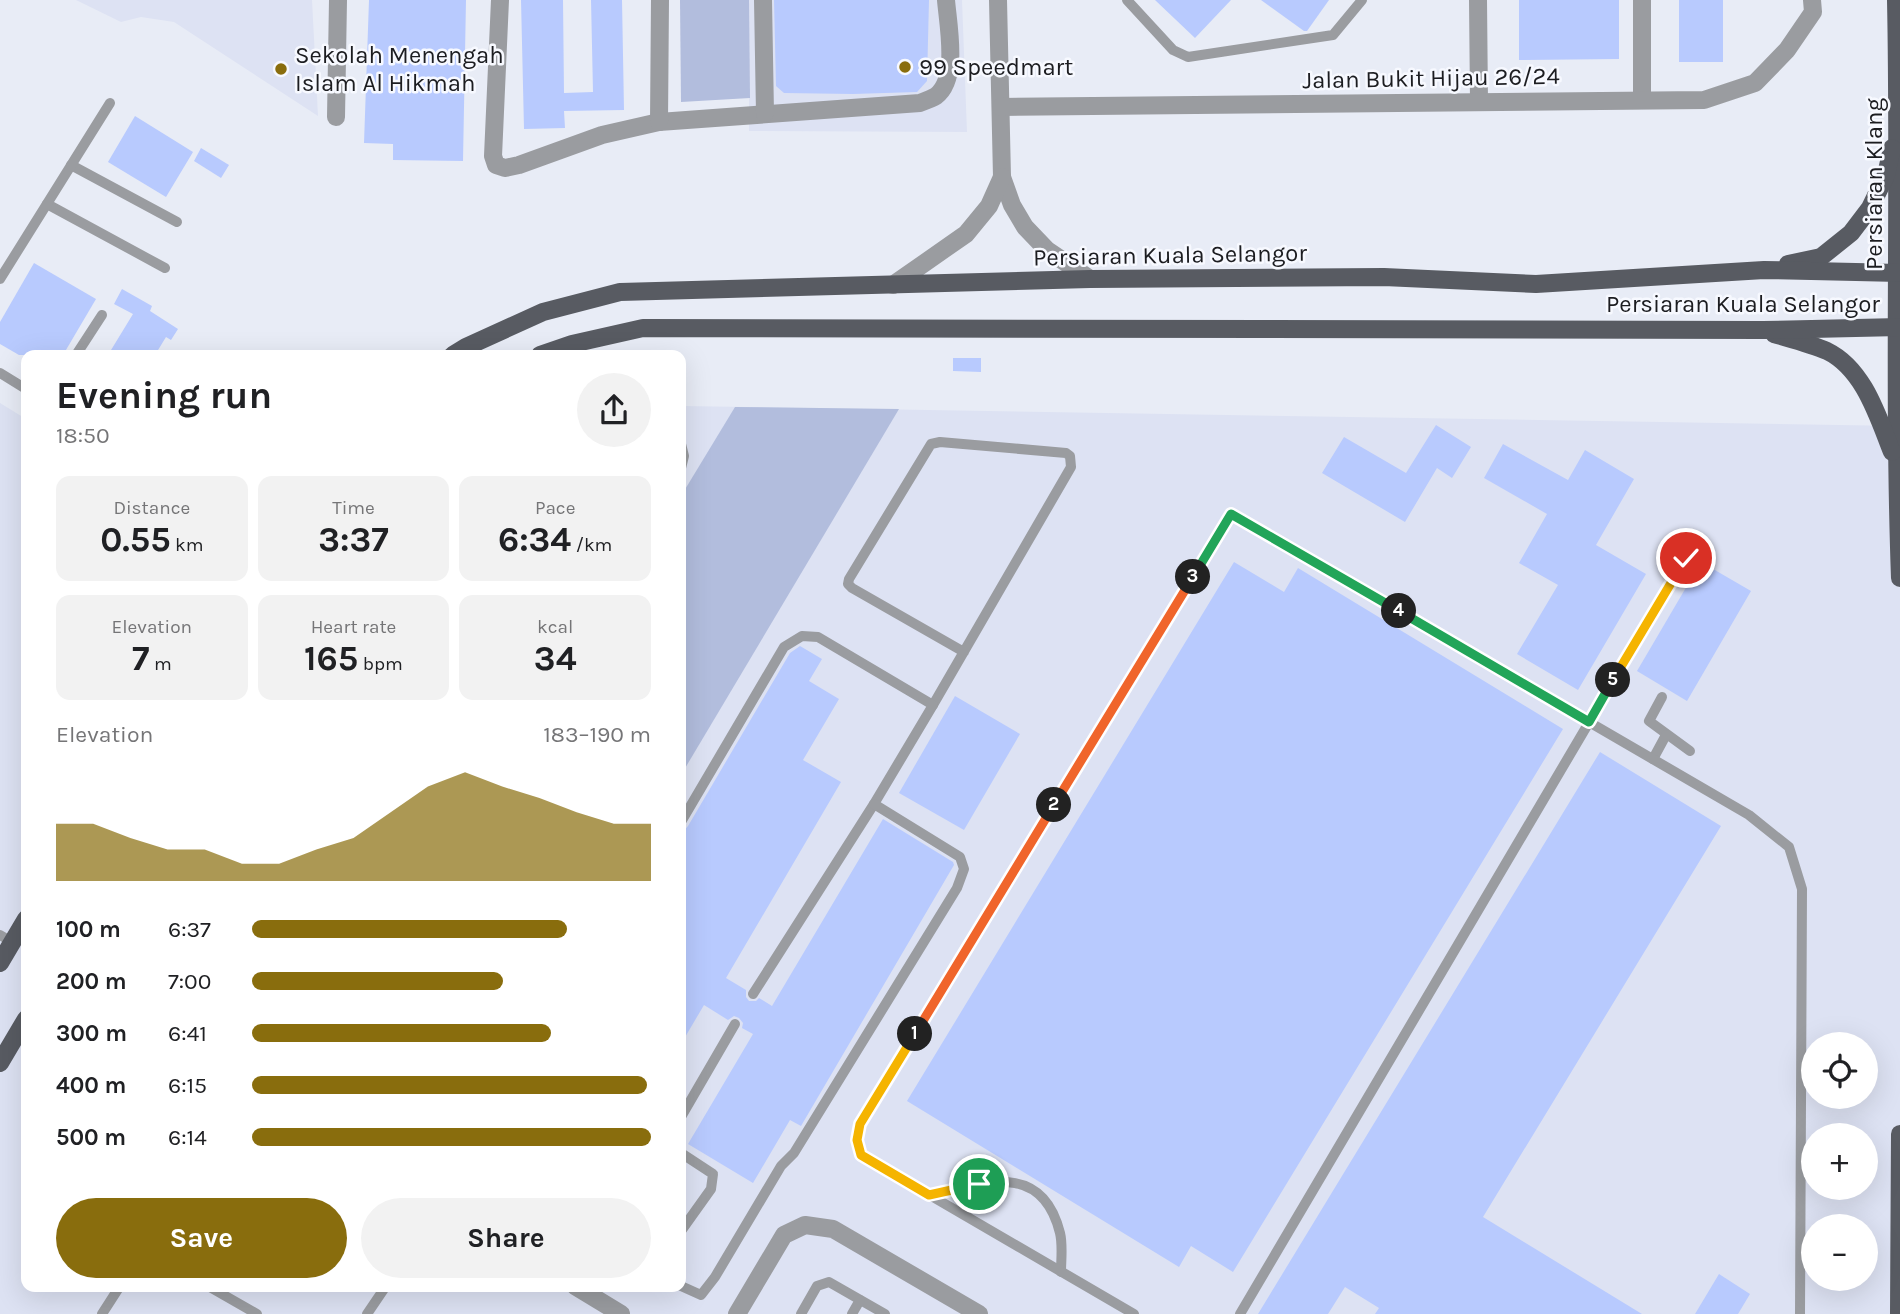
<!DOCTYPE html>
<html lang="en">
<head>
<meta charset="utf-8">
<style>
	:root { --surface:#fff; --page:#f2f2f2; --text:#202124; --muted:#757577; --accent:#896d0d }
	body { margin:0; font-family:Karla,sans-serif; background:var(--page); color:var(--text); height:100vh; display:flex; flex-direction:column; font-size:26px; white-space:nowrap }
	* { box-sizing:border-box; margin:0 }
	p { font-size:23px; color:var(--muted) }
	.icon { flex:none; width:38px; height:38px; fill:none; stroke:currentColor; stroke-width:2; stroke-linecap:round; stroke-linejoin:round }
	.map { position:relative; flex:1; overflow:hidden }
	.details { position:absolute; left:21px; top:350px; width:665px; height:942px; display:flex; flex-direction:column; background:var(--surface); border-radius:14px; box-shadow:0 7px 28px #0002 }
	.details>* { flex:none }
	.fabs { position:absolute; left:1801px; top:1032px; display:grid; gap:14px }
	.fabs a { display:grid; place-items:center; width:77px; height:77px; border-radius:50%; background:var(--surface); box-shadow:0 7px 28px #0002; font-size:35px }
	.pin { position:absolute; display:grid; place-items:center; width:60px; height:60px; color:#fff; margin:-30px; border:4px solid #fff; border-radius:50%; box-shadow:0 2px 7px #0007 }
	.km { position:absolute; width:35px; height:35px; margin:-18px; border-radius:50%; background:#222; color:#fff; font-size:19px; line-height:35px; text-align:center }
	.round { display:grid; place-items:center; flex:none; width:74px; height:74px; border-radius:37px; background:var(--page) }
	.overview { display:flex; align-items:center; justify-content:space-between; height:119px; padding:0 35px }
	h1 { font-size:38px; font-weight:700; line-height:52px }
	.stats { display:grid; grid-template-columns:repeat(3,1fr); gap:10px; height:119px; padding:7px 35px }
	.stats div { display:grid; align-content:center; border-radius:14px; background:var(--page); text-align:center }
	.stats b { font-size:35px; font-weight:700 }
	.stats small { font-size:19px; font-weight:400 }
	.stats p { font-size:19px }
	.chart { height:196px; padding:14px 35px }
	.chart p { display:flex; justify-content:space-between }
	.chart svg { width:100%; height:126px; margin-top:7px; fill:var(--accent); opacity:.7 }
	.button { display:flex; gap:14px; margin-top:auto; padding:14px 35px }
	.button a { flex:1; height:80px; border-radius:42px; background:var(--accent); color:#fff; font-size:28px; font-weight:700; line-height:80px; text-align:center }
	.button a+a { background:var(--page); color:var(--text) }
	ul { padding:0 35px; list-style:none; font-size:23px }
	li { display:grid; grid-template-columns:112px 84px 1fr; align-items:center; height:52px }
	li i { height:18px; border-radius:9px; background:var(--accent) }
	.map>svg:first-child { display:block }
	.built { fill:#dde2f3; fill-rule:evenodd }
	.green { fill:#b2bddd }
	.building { fill:#b8cafe }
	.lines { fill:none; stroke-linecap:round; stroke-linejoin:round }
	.lane { stroke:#9a9ca0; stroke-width:10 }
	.street { stroke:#9a9ca0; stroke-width:18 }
	.primary { stroke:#585b62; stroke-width:18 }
	.split-1-casing { stroke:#fff; stroke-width:14 }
	.split-2-casing { stroke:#fff; stroke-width:14 }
	.split-3-casing { stroke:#fff; stroke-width:14 }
	.split-4-casing { stroke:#fff; stroke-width:14 }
	.split-5-casing { stroke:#fff; stroke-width:14 }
	.split-6-casing { stroke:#fff; stroke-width:14 }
	.split-1 { stroke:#f5b400; stroke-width:9 }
	.split-2 { stroke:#f0652b; stroke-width:9 }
	.split-3 { stroke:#f0652b; stroke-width:9 }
	.split-4 { stroke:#22a559; stroke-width:9 }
	.split-5 { stroke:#22a559; stroke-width:9 }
	.split-6 { stroke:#f5b400; stroke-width:9 }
	.poi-dot { fill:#896d0d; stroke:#f7f9ff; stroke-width:2.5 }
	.labels { text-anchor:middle; stroke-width:5; stroke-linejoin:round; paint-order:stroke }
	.poi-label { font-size:24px; fill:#1c1d21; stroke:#f7f9ff; text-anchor:start }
	.street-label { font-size:24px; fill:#1c1d21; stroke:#f7f9ff }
</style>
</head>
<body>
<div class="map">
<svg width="1900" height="1314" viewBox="0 0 1900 1314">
	<rect width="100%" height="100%" fill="#e8ecf6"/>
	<g class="built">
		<polygon points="76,0 312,0 318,116 174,22 141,17 121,22"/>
		<polygon points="749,0 962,0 967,132 749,131"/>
		<path d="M0 403 26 419V1286H681V406L1900 426V1314H0ZM1813 1045H1866V1097H1813ZM1813 1136H1866V1188H1813ZM1813 1227H1866V1279H1813Z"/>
	</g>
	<g class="green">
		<polygon points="680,0 749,0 750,98 681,102"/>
		<polygon points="735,407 899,409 681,775 681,496"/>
	</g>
	<g class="building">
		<polygon points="369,0 466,0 463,161 393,160 393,144 364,143"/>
		<polygon points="521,0 563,0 564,93 593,92 591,0 622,0 624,110 564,111 565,128 524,129"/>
		<polygon points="774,0 929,0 927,81 917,92 853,94 784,93 776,86"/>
		<polygon points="1155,0 1231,0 1195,38"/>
		<polygon points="1261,0 1329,0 1307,31 1304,31"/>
		<polygon points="1519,0 1619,0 1619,59 1519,60"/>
		<rect x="1679" y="0" width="44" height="62"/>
		<polygon points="135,116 193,152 166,197 108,162"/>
		<polygon points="201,148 229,165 221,178 194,161"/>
		<polygon points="34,263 96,299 63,355 19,355 0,344 0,322"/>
		<polygon points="122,289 152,306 150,311 178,329 171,340 166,337 155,355 108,355 133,314 114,304"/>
		<polygon points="953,358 981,358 981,372 953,371"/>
		<polygon points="1436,425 1471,447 1452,478 1437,468 1405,522 1322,473 1344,437 1406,473"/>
		<polygon points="1503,444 1568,480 1585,450 1634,479 1596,545 1646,574 1578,690 1517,654 1558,585 1519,563 1547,514 1484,478"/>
		<polygon points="1234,562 1284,592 1298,568 1563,729 1233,1272 1191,1246 1179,1267 907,1101"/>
		<polygon points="1701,562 1751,591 1687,701 1637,671"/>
		<polygon points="800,646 822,659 809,681 839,699 803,760 841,782 726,978 746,990 746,997 749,1001 756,1001 759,998 772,1006 883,819 953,862 954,865 801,1126 790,1120 753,1183 688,1144 753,1034 742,1028 743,1023 739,1018 734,1016 728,1020 704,1005 681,1044 681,834 688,826 790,653"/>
		<polygon points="955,696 1020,734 964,830 899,793"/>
		<polygon points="1600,752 1721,826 1483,1217 1642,1314 1375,1314 1379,1308 1345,1287 1328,1314 1258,1314"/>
		<polygon points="1719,1274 1750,1294 1738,1314 1695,1314"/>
	</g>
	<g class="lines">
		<g class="lane">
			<polyline points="1127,0 1173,50 1188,57 1333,35 1362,0"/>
			<polyline points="71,165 177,222"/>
			<polyline points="47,204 165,268"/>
			<polyline points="0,279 110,103"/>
			<polyline points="76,355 102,315"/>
			<polyline points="0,373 26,389"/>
			<polyline points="681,444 684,456 681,468"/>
			<polyline points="1662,697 1649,721 1690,751"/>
			<polyline points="933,705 1071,467 1070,456 1066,453 940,442 931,444 849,579 848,584 852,588 964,652"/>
			<polyline points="1653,759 1666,735"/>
			<polyline points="681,822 784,647 802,636 818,637 933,705 874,804 753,994"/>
			<polyline points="0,935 12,942"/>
			<polyline points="681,1117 735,1024"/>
			<polyline points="681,1153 713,1174 711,1189 681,1231"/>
			<path d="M929 1195C983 1183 1042 1160 1060 1233 1063 1245 1061 1260 1061 1272"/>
			<polyline points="208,1286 257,1314"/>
			<polyline points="681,1286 701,1295 715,1277 781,1166 794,1153 957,888 964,869 960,857 874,804"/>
			<polyline points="102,1314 120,1286"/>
			<polyline points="367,1314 386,1286"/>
			<polyline points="801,1314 817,1286 829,1282 885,1314"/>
			<polyline points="852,1314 860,1300"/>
			<polyline points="1134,1314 861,1155 857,1140 860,1124 1231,514 1749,815 1789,847 1802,889 1800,1314"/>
			<polyline points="1240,1314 1686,558"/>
		</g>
		<g class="street">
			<path d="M500 0 493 156 496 165 505 168 519 165 602 135 659 122 920 103C925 101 931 99 936 96 959 79 948 25 946 0"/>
			<polyline points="763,0 765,113"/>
			<polyline points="998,0 1002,177 1012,205 1025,227 1047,250 1090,279"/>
			<polyline points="1478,0 1479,102"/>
			<polyline points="1642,100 1642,0"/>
			<polyline points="1001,107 1704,100 1755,83 1787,50 1813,12 1812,0"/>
			<polyline points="336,117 338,0"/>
			<polyline points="659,122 660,0"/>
			<polyline points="893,285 966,234 989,206 1002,177"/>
			<polyline points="575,1286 621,1314"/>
			<polyline points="737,1314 784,1235 805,1225 833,1229 979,1314"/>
		</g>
		<g class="primary">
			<path d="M1896 0C1900 193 1893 386 1900 578"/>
			<polyline points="1788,264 1821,257 1851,233 1870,208 1886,175 1892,148"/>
			<path d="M1774 334C1791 339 1811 344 1827 351 1864 369 1878 417 1892 452"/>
			<polyline points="453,355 466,347 543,312 620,292 1090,279 1384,277 1536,284 1764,270 1900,273"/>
			<polyline points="540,355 572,344 643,328 1763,330 1900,327"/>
			<polyline points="0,963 26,919"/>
			<polyline points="0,1063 26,1019"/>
			<polyline points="1899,1314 1900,1134"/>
		</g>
	</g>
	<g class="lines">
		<g class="split-1-casing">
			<polyline id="split-1" points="915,1034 860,1124 857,1140 861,1155 929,1195 979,1184"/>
		</g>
		<g class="split-2-casing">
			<polyline id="split-2" points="915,1034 1054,805"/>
		</g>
		<g class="split-3-casing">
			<polyline id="split-3" points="1054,805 1193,577"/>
		</g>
		<g class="split-4-casing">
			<polyline id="split-4" points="1193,577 1231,514 1399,611"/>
		</g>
		<g class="split-5-casing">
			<polyline id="split-5" points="1399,611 1589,722 1613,680"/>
		</g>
		<g class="split-6-casing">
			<polyline id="split-6" points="1613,680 1686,558"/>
		</g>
		<use href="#split-1" class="split-1"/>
		<use href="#split-2" class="split-2"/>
		<use href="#split-3" class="split-3"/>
		<use href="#split-4" class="split-4"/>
		<use href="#split-5" class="split-5"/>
		<use href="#split-6" class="split-6"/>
	</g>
	<g class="poi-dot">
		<circle cx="905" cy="67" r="7"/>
		<circle cx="281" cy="69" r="7"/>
	</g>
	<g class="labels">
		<g class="poi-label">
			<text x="295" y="63">Sekolah Menengah<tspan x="295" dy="28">Islam Al Hikmah</tspan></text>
			<text x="919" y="75">99 Speedmart</text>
		</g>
		<g class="street-label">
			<text transform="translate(1431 78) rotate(-1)" y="8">Jalan Bukit Hijau 26/24</text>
			<text transform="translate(1874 184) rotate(-90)" y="8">Persiaran Klang</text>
			<text transform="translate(1170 255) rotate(-1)" y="8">Persiaran Kuala Selangor</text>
			<text x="1743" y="312">Persiaran Kuala Selangor</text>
		</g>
	</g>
</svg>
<div class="fabs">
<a><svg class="icon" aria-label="locate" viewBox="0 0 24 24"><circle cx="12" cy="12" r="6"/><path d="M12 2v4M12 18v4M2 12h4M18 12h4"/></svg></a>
<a>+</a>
<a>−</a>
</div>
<div class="pin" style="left:979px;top:1184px;background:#1e9e55"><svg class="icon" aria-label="arrive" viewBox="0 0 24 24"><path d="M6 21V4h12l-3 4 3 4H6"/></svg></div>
<div class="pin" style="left:1686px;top:558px;background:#d93025"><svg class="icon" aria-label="check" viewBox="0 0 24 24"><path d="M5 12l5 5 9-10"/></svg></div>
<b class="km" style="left:915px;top:1034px">1</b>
<b class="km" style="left:1054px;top:805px">2</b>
<b class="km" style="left:1193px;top:577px">3</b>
<b class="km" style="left:1399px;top:611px">4</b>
<b class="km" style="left:1613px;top:680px">5</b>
<section class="details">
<div class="overview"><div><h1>Evening run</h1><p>18:50</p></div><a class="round"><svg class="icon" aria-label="share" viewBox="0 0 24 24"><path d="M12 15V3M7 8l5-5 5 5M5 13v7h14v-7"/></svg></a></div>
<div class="stats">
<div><p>Distance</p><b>0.55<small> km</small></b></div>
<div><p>Time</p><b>3:37</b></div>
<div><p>Pace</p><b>6:34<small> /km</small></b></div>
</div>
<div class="stats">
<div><p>Elevation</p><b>7<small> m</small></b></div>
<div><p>Heart rate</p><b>165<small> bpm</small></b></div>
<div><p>kcal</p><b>34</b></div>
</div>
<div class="chart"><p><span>Elevation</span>183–190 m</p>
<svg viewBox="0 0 160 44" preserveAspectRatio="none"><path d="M0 44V24L10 24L20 29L30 33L40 33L50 38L60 38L70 33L80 29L90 20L100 11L110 6L120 11L130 15L140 20L150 24L160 24V44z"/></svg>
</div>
<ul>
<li><b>100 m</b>6:37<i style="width:79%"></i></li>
<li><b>200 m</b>7:00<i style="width:63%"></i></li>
<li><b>300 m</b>6:41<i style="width:75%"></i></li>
<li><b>400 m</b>6:15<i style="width:99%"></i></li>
<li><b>500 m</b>6:14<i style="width:100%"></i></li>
</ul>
<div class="button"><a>Save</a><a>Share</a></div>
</section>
</div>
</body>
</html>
